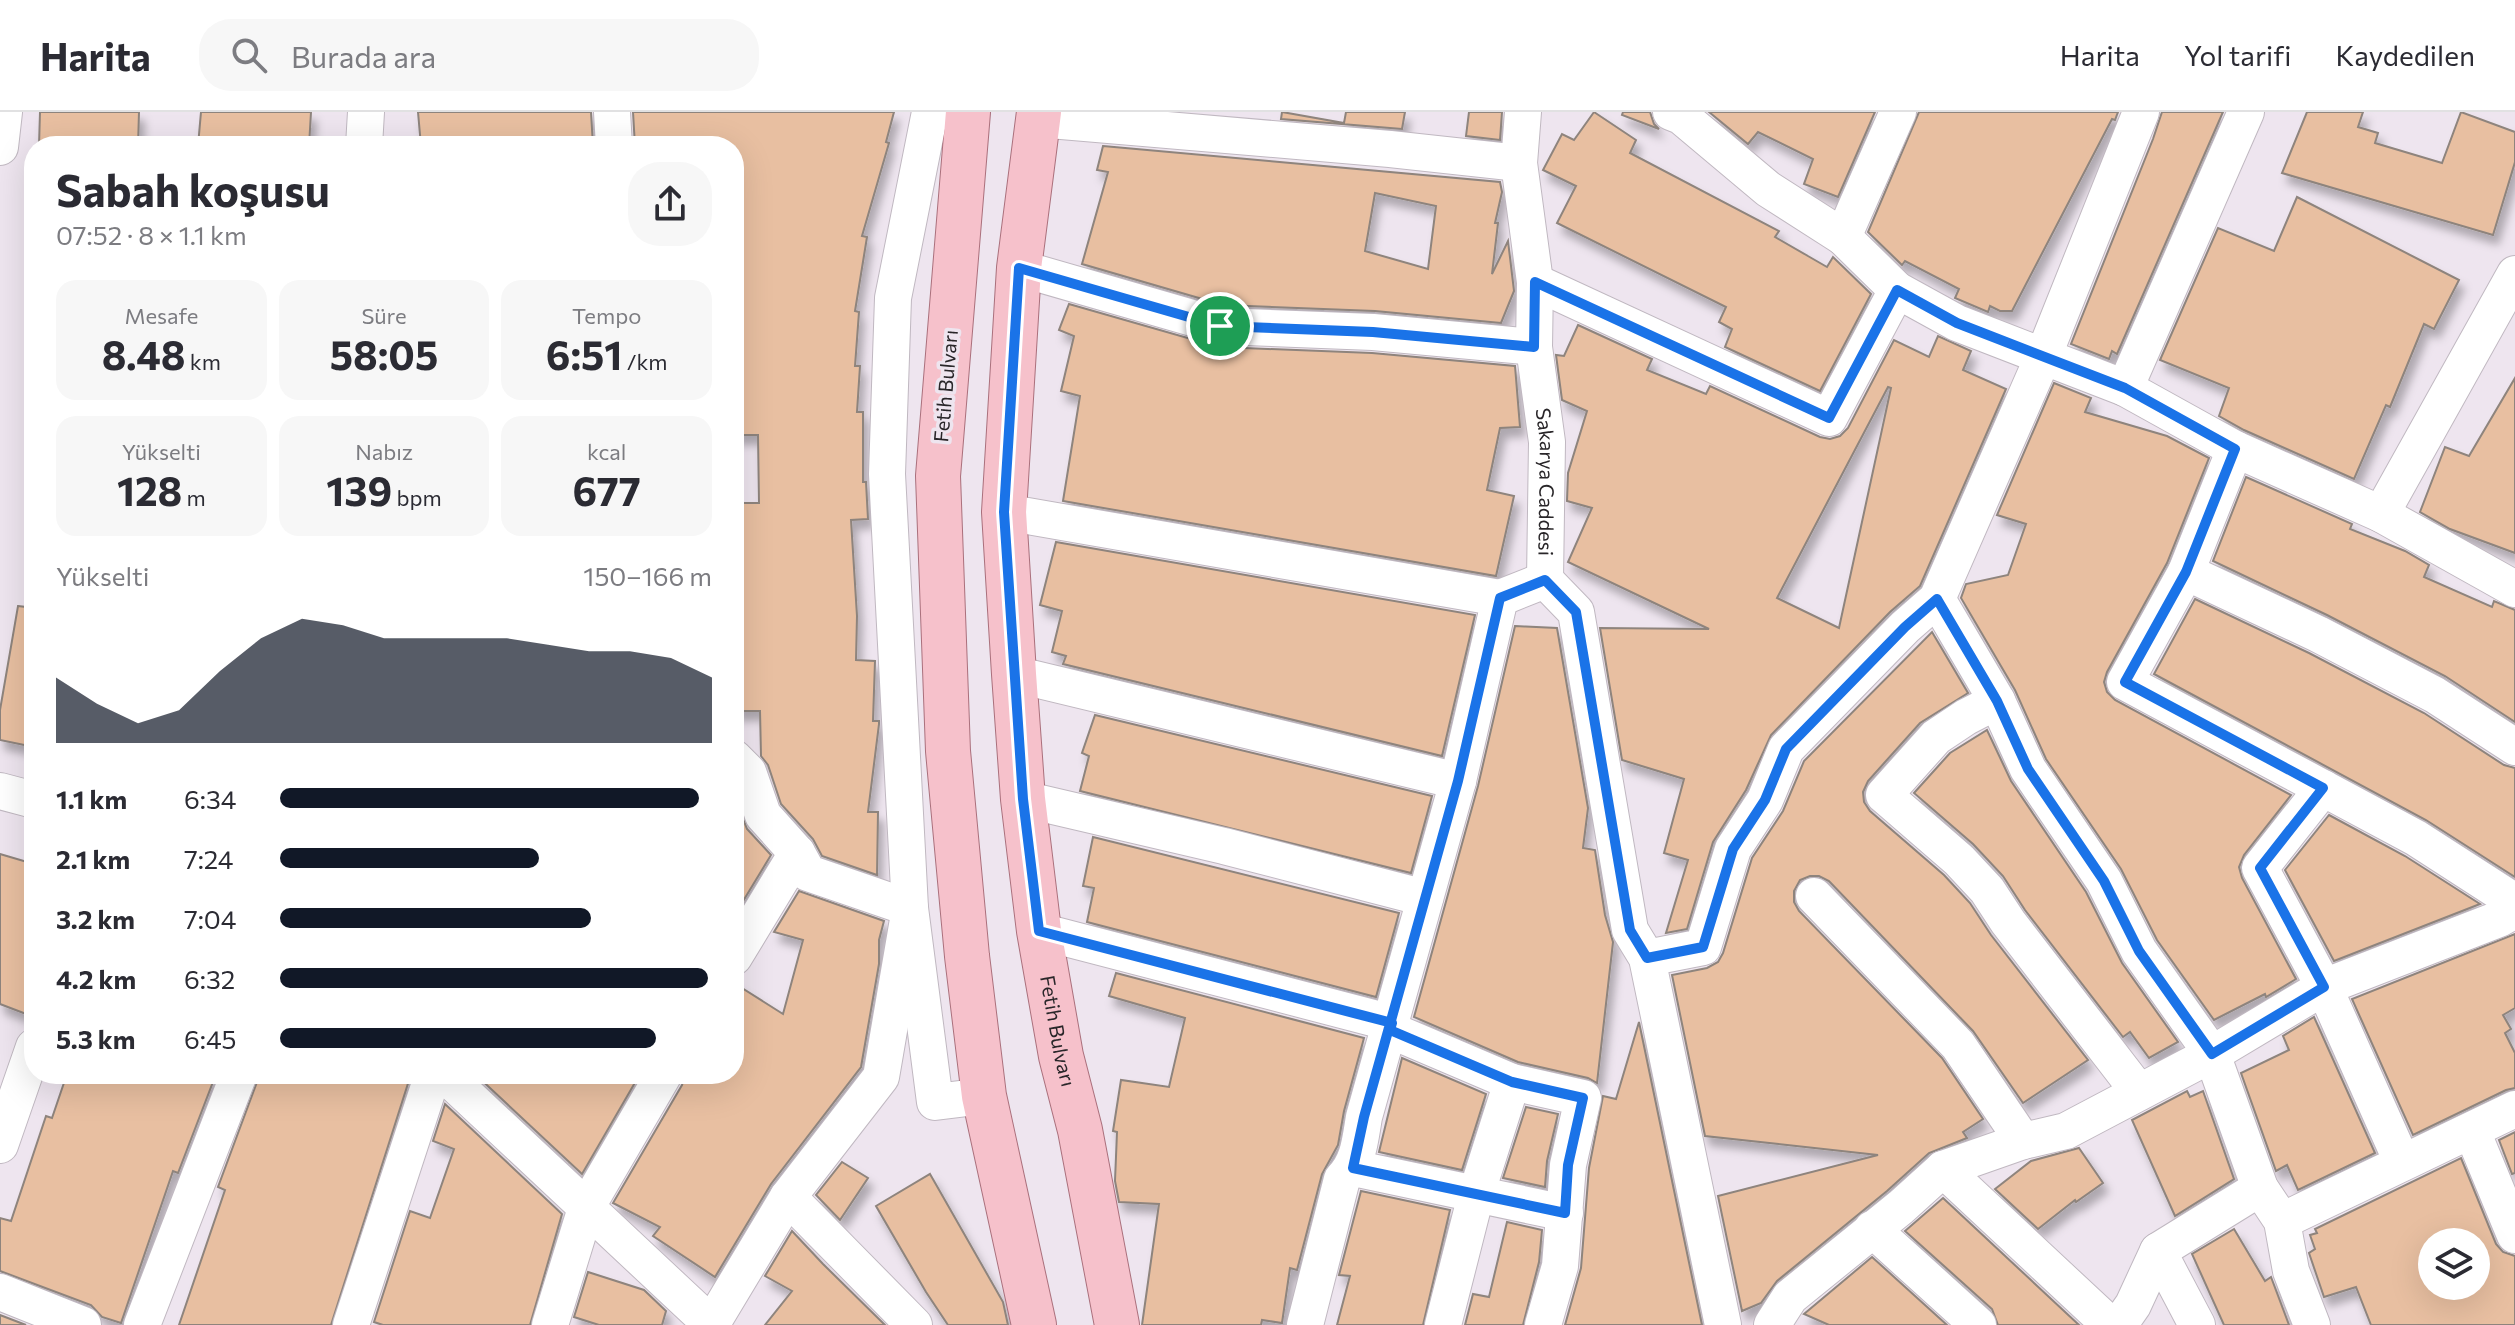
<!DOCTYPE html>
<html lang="tr">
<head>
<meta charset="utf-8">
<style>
	:root { --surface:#fff; --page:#f7f7f7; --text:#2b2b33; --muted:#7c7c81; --line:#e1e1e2; --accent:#111827 }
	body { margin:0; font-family:Commissioner,sans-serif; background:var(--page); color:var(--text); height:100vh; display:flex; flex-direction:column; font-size:30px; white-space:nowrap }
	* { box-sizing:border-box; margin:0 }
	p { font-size:26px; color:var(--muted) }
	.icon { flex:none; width:44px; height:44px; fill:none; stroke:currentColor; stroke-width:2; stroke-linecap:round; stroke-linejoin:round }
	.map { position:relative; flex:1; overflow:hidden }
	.details { position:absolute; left:24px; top:24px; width:720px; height:948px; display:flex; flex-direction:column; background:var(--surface); border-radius:32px; box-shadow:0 8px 32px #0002 }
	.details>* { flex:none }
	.buttons { position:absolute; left:2418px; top:1116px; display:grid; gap:16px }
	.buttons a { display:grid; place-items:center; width:72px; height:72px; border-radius:50%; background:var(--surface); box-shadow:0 8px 32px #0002; font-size:40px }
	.pin { position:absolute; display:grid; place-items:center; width:68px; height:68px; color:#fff; margin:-34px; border:4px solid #fff; border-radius:50%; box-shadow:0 2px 8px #0007 }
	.round { display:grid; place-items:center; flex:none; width:84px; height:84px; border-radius:32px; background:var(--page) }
	.overview { display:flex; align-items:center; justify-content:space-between; height:136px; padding:0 32px }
	h1 { font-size:44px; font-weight:700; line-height:60px }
	.stats { display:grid; grid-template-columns:repeat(3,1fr); gap:12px; height:136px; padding:8px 32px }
	.stats div { display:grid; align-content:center; border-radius:20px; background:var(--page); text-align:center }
	.stats b { font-size:40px; font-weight:700 }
	.stats small { font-size:22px; font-weight:400 }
	.stats p { font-size:22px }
	.chart { height:224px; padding:16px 32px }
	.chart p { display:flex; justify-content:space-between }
	.chart svg { width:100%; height:144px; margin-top:8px; fill:var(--accent); opacity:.7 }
	ul { padding:0 32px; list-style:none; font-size:26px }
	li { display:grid; grid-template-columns:128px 96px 1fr; align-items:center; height:60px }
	li i { height:20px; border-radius:10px; background:var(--accent) }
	header { display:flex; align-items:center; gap:48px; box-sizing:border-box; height:112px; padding:0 40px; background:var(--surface); border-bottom:2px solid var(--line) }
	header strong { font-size:38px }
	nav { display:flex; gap:44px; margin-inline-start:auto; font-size:28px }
	.search { width:560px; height:72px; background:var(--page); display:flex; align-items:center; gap:20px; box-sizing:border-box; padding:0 28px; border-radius:32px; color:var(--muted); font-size:30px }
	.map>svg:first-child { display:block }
	.building { fill:#e8bfa1; stroke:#8e847d; stroke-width:2; fill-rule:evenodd; filter:url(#shadow) }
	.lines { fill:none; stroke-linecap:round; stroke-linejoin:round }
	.minor-casing { stroke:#c0b8c1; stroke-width:38 }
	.major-casing { stroke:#aa707c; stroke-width:46 }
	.minor { stroke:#fff; stroke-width:36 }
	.major { stroke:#f6c1cb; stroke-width:44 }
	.route-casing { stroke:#fff; stroke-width:16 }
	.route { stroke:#1a73e8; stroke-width:10 }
	.labels { text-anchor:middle; stroke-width:7; stroke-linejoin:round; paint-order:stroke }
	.street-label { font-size:20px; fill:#292629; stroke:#eee5ef }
</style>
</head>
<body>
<header>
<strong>Harita</strong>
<div class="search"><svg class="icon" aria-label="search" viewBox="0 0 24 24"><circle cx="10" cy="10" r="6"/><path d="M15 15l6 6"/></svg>Burada ara</div>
<nav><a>Harita</a><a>Yol tarifi</a><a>Kaydedilen</a></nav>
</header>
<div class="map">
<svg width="2515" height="1213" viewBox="0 0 2515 1213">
	<defs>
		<filter id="shadow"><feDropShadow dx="5" dy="9" stdDeviation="4" flood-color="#0004"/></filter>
	</defs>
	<rect width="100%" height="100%" fill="#eee5ef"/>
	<g class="building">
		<polygon points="40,0 139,0 138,34 39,34"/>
		<polygon points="201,0 311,0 309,34 198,34"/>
		<polygon points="418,0 591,0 593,34 421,34"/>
		<polygon points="633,0 894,0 886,30 889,31 862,124 867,125 855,199 859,200 855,254 860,254 857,300 863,300 863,370 866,370 868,407 851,408 857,504 856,548 875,549 873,609 879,609 879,612 868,700 878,700 877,763 822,744 813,727 781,692 768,653 761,644 760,599 734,599 734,391 759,391 758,323 734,323 734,34 635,34"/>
		<polygon points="1282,0 1344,11 1346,0 1405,0 1402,17 1281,7"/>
		<polygon points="1469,0 1502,0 1500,28 1466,24"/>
		<polygon points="1594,0 1636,28 1630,41 1779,119 1775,125 1827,155 1833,145 1871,182 1820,279 1725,235 1732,217 1719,210 1726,195 1557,111 1576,74 1543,58 1562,22 1574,28"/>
		<polygon points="1623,0 1650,0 1654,12 1659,17 1622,3"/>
		<polygon points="1709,0 1875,0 1838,85 1804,72 1813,47 1758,20 1748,32"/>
		<polygon points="1919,0 2118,0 2115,8 2112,7 2012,199 2000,199 1990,194 1988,200 1955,186 1959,177 1905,149 1902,153 1868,120"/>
		<polygon points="2162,0 2223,0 2117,242 2112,239 2109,247 2071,232 2153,27"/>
		<polygon points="2307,0 2363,0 2358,15 2378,21 2375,31 2442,51 2461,0 2515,20 2515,50 2493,123 2282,61"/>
		<path d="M1103 34 1500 70 1502 80 1495 111H1498L1492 162 1508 129 1514 179 1501 211 1375 199 1223 193 1082 152 1108 60 1097 58ZM1375 81 1436 94 1428 157 1365 139Z"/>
		<polygon points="2297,85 2459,168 2434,217 2424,212 2390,295 2386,293 2354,367 2244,318 2219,304 2229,276 2160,248 2218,116 2274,139"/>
		<polygon points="1069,192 1219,235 1372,241 1515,254 1520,315 1500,316 1487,378 1514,384 1496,464 1063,389 1080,284 1061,279 1074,224 1059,218"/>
		<path d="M1578 213 1652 247 1647 258 1706 282 1710 274 1820 325 1830 327 1840 324 1848 316 1894 228 1929 245 1938 224 1971 239 1963 258 2006 277 1920 474 1890 500 1771 623 1746 678 1713 730 1687 817 1666 821 1688 748 1664 741 1684 667 1622 648 1600 516 1709 517 1568 450 1592 396 1567 389 1568 361 1587 299 1562 288 1556 243 1564 244ZM1888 275 1891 276 1839 516 1777 486Z"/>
		<polygon points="2515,266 2515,441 2450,417 2420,400 2445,335 2469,344"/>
		<polygon points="2054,271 2091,286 2085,300 2167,324 2209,346 2167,451 2107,560 2104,570 2107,580 2115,588 2291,683 2244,743 2239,755 2242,766 2296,867 2266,885 2265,882 2214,908 2157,828 2121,757 2046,647 2015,578 1961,486 1966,472 2008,463 2026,412 1997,403"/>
		<polygon points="2246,365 2352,412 2350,417 2405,439 2429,453 2424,465 2492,495 2494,489 2515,498 2515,610 2445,564 2327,503 2213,449"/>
		<polygon points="1056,430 1475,503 1442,644 1063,552 1066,544 1052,540 1062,499 1040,493"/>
		<polygon points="2195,487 2309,541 2424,601 2504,653 2515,656 2515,765 2426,708 2154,562"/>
		<polygon points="18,494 34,496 34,635 0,628 0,598"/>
		<polygon points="1515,514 1557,516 1588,696 1583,736 1595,738 1605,803 1613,830 1597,971 1588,966 1518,950 1414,905 1478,674"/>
		<polygon points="1932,520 1968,581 1920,611 1868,669 1863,680 1864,690 1870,699 1944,763 1970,791 1991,823 2088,948 2023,991 1973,919 1829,769 1819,764 1810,764 1800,768 1794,779 1794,790 1799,799 1942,946 1983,1007 1963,1020 1967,1026 1929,1041 1887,1079 1777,1169 1761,1191 1742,1199 1718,1084 1878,1043 1705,1024 1672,863 1707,856 1718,850 1723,841 1752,746 1783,699 1804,649"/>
		<polygon points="1095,603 1432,684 1411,761 1080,679 1089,644 1082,641"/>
		<polygon points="1987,618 2011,669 2086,780 2122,851 2178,930 2149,946 2130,920 2123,925 2025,798 2003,764 1973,732 1914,681 1950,641"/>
		<polygon points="734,684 747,717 771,743 734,804"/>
		<polygon points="2329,703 2405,744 2480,792 2334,849 2285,758"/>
		<polygon points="1093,725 1399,801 1376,885 1087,810 1094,776 1083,774"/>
		<polygon points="0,742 34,752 34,905 0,892"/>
		<polygon points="799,779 884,809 879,828 879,852 861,955 771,1072 715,1165 653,1124 660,1115 613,1091 682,973 685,962 734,962 734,871 783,902 803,828 774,820"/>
		<polygon points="2515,822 2515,896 2503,903 2511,917 2505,921 2515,941 2515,976 2506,978 2413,1023 2352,887"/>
		<polygon points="1116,861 1364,926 1344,999 1338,1033 1322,1062 1297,1158 1290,1156 1282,1211 1262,1208 1261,1213 1142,1213 1159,1092 1119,1090 1115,1069 1117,1020 1113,1019 1121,968 1169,975 1185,906 1109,884"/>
		<polygon points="2314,905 2375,1041 2298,1078 2287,1053 2276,1059 2241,961 2289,938 2283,924"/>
		<polygon points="1639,910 1702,1213 1565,1213 1581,1156 1589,1056 1603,984 1616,987"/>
		<polygon points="1402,946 1486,982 1462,1058 1379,1040"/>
		<polygon points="67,962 96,962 120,970 122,962 216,962 178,1061 173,1059 121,1211 102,1205 91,1193 0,1159 0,1106 11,1109 46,1004 52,1006"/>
		<polygon points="260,962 411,962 331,1213 179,1213 225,1078 218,1075"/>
		<polygon points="475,962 640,962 582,1062"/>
		<polygon points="2187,979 2190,985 2203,979 2234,1067 2175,1104 2132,1008"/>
		<polygon points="445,992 562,1102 530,1213 383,1213 374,1210 410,1099 430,1106 454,1037 433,1029"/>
		<polygon points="1526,995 1558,1002 1547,1049 1545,1075 1503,1066"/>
		<polygon points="2515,1020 2515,1061 2512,1062 2499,1028"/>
		<polygon points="2079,1036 2103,1071 2076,1090 2075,1088 2038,1117 1995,1077 2031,1049"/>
		<path d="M2461 1046 2496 1132 2503 1140 2515 1144V1213H2371L2356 1175 2324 1185 2309 1141 2315 1137 2310 1123 2317 1121 2315 1117ZM2432 1130H2476V1174H2432Z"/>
		<polygon points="842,1050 868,1066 840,1108 816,1083"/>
		<polygon points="930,1062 1003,1190 1008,1213 948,1213 926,1180 876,1094"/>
		<polygon points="1361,1079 1450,1098 1423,1213 1337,1213 1350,1164 1339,1163"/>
		<polygon points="1943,1086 2079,1213 1998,1213 1992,1197 1905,1119"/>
		<polygon points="1507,1110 1542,1118 1539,1150 1523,1213 1465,1213 1473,1182 1489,1185"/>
		<polygon points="2234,1117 2265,1169 2271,1165 2289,1213 2224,1213 2192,1142"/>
		<polygon points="792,1119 823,1152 885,1213 765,1213 792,1179 765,1164"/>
		<polygon points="1872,1145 1947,1213 1829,1213 1804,1202"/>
		<polygon points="588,1160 644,1178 666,1199 662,1213 599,1213 574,1205"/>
		<polygon points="0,1203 26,1213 0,1213"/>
	</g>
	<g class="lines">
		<g class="minor-casing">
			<g id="minor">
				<polyline points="612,0 614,34"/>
				<path id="s1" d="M1523 0 1519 51 1535 170 1534 235 1547 330 1545 468"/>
				<polyline points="1671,0 1681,4 1768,77 1843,125 1898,0"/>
				<polyline points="1038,7 1390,37 1519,51"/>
				<polyline points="364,34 366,0"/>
				<polyline points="0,35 4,0"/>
				<polyline points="1843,125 1897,178 1957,211 2125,276 2235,337 2381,402 2515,477"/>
				<polyline points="1019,156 1220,214 1373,220 1534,235"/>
				<polyline points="1535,170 1829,306 1897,178"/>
				<polyline points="2125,276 2246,0"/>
				<polyline points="2235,337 2186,460 2125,570 2416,726 2515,790"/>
				<polyline points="1004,400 1500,486"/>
				<polyline points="2381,402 2515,162"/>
				<polyline points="2186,460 2318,522 2435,583 2515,635"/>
				<polyline points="1545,468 1576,500 1630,818 1647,846 1723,1213"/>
				<polyline points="1937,487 1997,589 2028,657 2104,769 2139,839 2212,942 2260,1076 2282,1109 2291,1159 2312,1213"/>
				<polyline points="1014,562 1458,669"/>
				<polyline points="1997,589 1966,605 1936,625 1884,683 1959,748 1987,778 2008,810 2139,980"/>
				<polyline points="734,646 748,660 763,703 797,741 808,761 910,796 935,990 984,984"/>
				<polyline points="2323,676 2260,756 2324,875 2402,1050"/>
				<polyline points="0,679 34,688"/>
				<polyline points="1023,687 1224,734 1425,786"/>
				<polyline points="1814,784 1958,933 2023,1029"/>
				<polyline points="1039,819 1392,911"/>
				<polyline points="734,845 797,741"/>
				<polyline points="1647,846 1703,835 1733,737 1765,688 1786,637 1905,515 1937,487 2043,245 2141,0"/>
				<polyline points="1390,918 1512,970 1583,986 1568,1053 1560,1154 1543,1213"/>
				<polyline points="444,962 712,1213"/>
				<polyline points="2472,1019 2515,1123"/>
				<polyline points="0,1033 34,935"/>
				<polyline points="1353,1056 1565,1101"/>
				<polyline points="1943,1057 2110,1213"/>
				<polyline points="788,1085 914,1213"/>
				<polyline points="2282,1109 2515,997"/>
				<polyline points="1872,1117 1978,1213"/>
				<polyline points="2158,1139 2197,1213"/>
				<polyline points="0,1180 83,1213"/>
				<polyline points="142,1213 239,962"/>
				<polyline points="351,1213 433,962"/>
				<polyline points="550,1213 586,1096 664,962"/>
				<polyline points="711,1213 788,1085 881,965 910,796 887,362 893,186 930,0"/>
				<path d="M1305 1213 1342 1067C1359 1050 1360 1028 1364 1005L1458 669 1500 486 1545 468"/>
				<polyline points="1443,1213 1476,1083 1512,970"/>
				<polyline points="1772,1213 1790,1185 1901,1095 1943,1057 2023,1029 2066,1019 2212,942 2324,875 2499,807 2515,798"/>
				<polyline points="2119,1213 2133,1193 2158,1139 2260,1076"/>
			</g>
		</g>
		<g class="major-casing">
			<g id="major">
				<polyline points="968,0 938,364 948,639 967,844 984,984 1034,1213"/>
				<path id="s2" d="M1039 0 1019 156 1004 400 1014 562 1023 687 1039 819 1061 944 1080 1018 1117 1213"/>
			</g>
		</g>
		<use href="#minor" class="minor"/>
		<use href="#major" class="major"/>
	</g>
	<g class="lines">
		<g class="route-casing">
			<polyline id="route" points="1220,214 1019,156 1004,400 1023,687 1039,819 1392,911 1390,918 1512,970 1583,986 1568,1053 1565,1101 1353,1056 1364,1005 1458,669 1500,486 1545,468 1576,500 1630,818 1647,846 1703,835 1733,737 1765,688 1786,637 1905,515 1937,487 1997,589 2028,657 2104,769 2139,839 2212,942 2324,875 2260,756 2323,676 2125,570 2186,460 2235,337 2125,276 1957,211 1897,178 1829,306 1535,170 1534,235 1373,220 1220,214"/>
		</g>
		<use href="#route" class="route"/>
	</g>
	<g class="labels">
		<g class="street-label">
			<text transform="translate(946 274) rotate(-85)" y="7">Fetih Bulvarı</text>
			<text dy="7" stroke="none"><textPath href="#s1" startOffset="372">Sakarya Caddesi</textPath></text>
			<text dy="7" stroke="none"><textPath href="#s2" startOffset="924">Fetih Bulvarı</textPath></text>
		</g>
	</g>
</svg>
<div class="buttons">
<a><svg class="icon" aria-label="layers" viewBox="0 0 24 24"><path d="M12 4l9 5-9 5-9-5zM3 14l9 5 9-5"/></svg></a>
</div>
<div class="pin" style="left:1220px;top:214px;background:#1e9e55"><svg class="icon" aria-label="arrive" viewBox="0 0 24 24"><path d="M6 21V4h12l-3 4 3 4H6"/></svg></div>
<section class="details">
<div class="overview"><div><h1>Sabah koşusu</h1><p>07:52 · 8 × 1.1 km</p></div><a class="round"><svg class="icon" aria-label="share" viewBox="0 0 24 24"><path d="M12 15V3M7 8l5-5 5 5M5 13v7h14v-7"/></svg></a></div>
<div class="stats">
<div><p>Mesafe</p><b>8.48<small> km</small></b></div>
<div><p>Süre</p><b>58:05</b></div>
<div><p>Tempo</p><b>6:51<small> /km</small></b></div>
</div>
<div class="stats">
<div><p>Yükselti</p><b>128<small> m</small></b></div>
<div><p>Nabız</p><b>139<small> bpm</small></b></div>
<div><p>kcal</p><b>677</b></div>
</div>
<div class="chart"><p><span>Yükselti</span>150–166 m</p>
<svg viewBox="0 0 160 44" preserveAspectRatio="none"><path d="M0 44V24L10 32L20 38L30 34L40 22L50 12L60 6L70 8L80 12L90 12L100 12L110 12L120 14L130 16L140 16L150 18L160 24V44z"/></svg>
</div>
<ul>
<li><b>1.1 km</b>6:34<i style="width:97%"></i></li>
<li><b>2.1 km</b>7:24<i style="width:60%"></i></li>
<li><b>3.2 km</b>7:04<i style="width:72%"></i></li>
<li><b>4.2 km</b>6:32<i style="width:99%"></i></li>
<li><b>5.3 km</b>6:45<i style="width:87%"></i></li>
</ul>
</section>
</div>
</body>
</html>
